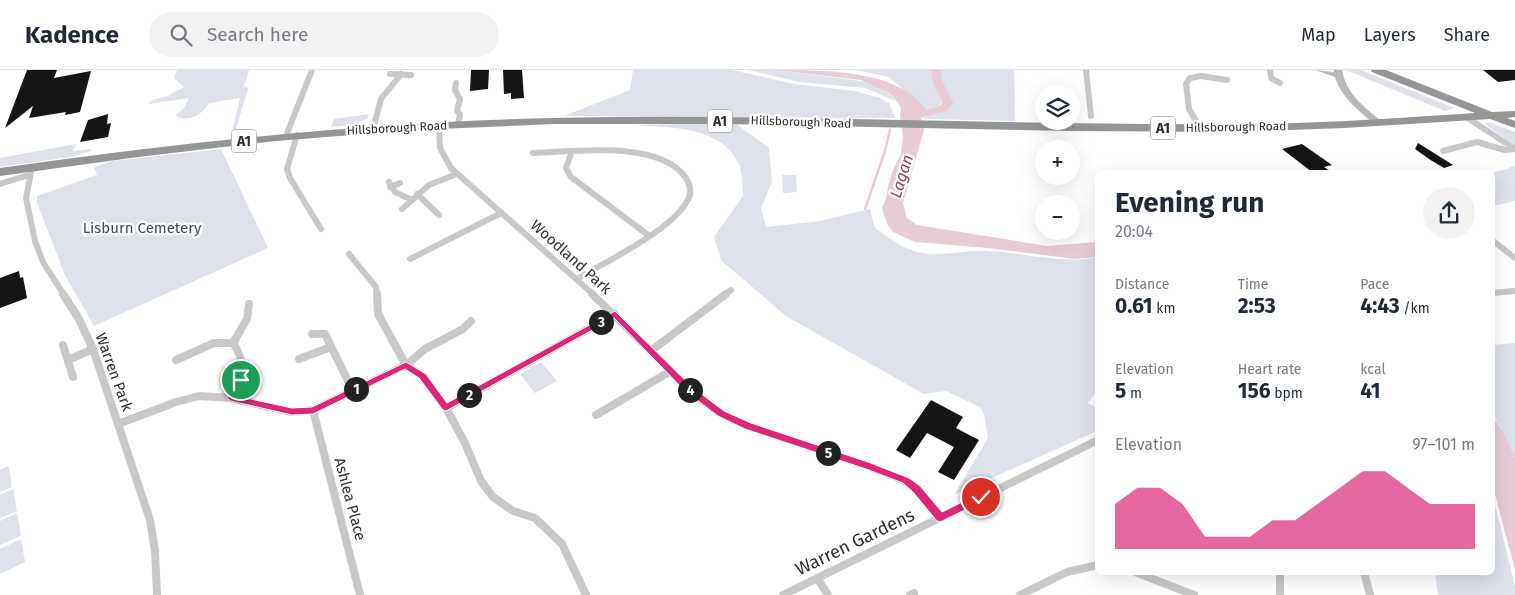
<!DOCTYPE html>
<html lang="en">
<head>
<meta charset="utf-8">
<style>
	:root { --surface:#fff; --page:#f2f2f3; --text:#1f2937; --muted:#747a83; --line:#e0e1e3; --accent:#db2777 }
	body { margin:0; font-family:"Fira Sans",sans-serif; background:var(--page); color:var(--text); height:100vh; display:flex; flex-direction:column; font-size:19px; white-space:nowrap }
	* { box-sizing:border-box; margin:0 }
	p { font-size:16px; color:var(--muted) }
	.icon { flex:none; width:28px; height:28px; fill:none; stroke:currentColor; stroke-width:2; stroke-linecap:round; stroke-linejoin:round }
	.map { position:relative; flex:1; overflow:hidden }
	.details { position:absolute; left:1095px; top:100px; width:400px; height:405px; display:flex; flex-direction:column; background:var(--surface); border-radius:8px; box-shadow:0 5px 20px #0002 }
	.details>* { flex:none }
	.tools { position:absolute; left:1035px; top:15px; display:grid; gap:10px }
	.tools a { display:grid; place-items:center; width:45px; height:45px; border-radius:50%; background:var(--surface); box-shadow:0 5px 20px #0002; font-size:25px }
	.pin { position:absolute; display:grid; place-items:center; width:42px; height:42px; color:#fff; margin:-21px; border:2px solid #fff; border-radius:50%; box-shadow:0 1px 5px #0007 }
	.km { position:absolute; width:25px; height:25px; margin:-12px; border-radius:50%; background:#222; color:#fff; font-size:14px; line-height:25px; text-align:center }
	.round { display:grid; place-items:center; flex:none; width:52px; height:52px; border-radius:26px; background:var(--page) }
	.summary { display:flex; align-items:center; justify-content:space-between; height:85px; padding:0 20px }
	h1 { font-size:28px; font-weight:700; line-height:38px }
	.figures { display:grid; grid-template-columns:repeat(3,1fr); gap:8px; height:85px; padding:5px 20px }
	.figures div { display:grid; align-content:center }
	.figures b { font-size:21px; font-weight:700 }
	.figures small { font-size:14px; font-weight:400 }
	.figures p { font-size:14px }
	.chart { height:140px; padding:10px 20px }
	.chart p { display:flex; justify-content:space-between }
	.chart svg { width:100%; height:90px; margin-top:5px; fill:var(--accent); opacity:.7 }
	header { display:flex; align-items:center; gap:30px; box-sizing:border-box; height:70px; padding:0 25px; background:var(--surface); border-bottom:1px solid var(--line) }
	header strong { font-size:24px }
	nav { display:flex; gap:28px; margin-inline-start:auto; font-size:18px }
	.search { width:350px; height:45px; background:var(--page); display:flex; align-items:center; gap:12px; box-sizing:border-box; padding:0 18px; border-radius:28px; color:var(--muted); font-size:19px }
	.map>svg:first-child { display:block }
	.green { fill:#dee1ea }
	.water { fill:#e7ccd6 }
	.lines { fill:none; stroke-linecap:round; stroke-linejoin:round }
	.stream { stroke:#e7ccd6; stroke-width:2.5 }
	.building { fill:#151515 }
	.street-far1 { stroke:#c8c8c8; stroke-width:6 }
	.street { stroke:#c8c8c8; stroke-width:8 }
	.secondary { fill:#b8b8b8; fill-rule:evenodd }
	.highway { fill:#959595; fill-rule:evenodd }
	.route { fill:#db2777; stroke:#fff }
	.labels { text-anchor:middle; stroke-width:5; stroke-linejoin:round; paint-order:stroke }
	.far-street-label { font-size:12px; fill:#2e2e2e; stroke:#fff }
	.shield { fill:#fff; stroke:#6d6d6d; stroke-width:1 }
	.shield-label { font-size:14px; font-weight:bold; fill:#2e2e2e }
	.park-label { font-size:15px; fill:#414964; stroke:#fff }
	.street-label { font-size:15px; fill:#2e2e2e; stroke:#fff }
	.water-label { font-size:16px; font-style:italic; fill:#86465e; stroke:#fff }
	.near-street-label { font-size:18px; fill:#2e2e2e; stroke:#fff }
</style>
</head>
<body>
<header>
<strong>Kadence</strong>
<div class="search"><svg class="icon" aria-label="search" viewBox="0 0 24 24"><circle cx="10" cy="10" r="6"/><path d="M15 15l6 6"/></svg>Search here</div>
<nav><a>Map</a><a>Layers</a><a>Share</a></nav>
</header>
<div class="map">
<svg width="1515" height="525" viewBox="0 0 1515 525">
	<rect width="100%" height="100%" fill="#fff"/>
	<g class="green">
		<path d="M177 0H249L244 16 248 18 234 66 231 67 240 28 209 33C201 45 192 51 177 47L176 45 184 38 189 28 149 34 152 30 168 26 184 17 174 8Z"/>
		<polygon points="633,0 732,0 794,14 855,21 880,28 889,33 895,48 564,46 630,20"/>
		<polygon points="748,0 775,0 869,12 888,23 898,32 865,18 800,12"/>
		<polygon points="855,0 932,0 931,7 942,30 940,35 926,40 889,7"/>
		<polygon points="943,0 1014,0 1015,51 925,49 926,46 947,41 954,33 941,8"/>
		<polygon points="1346,0 1361,0 1454,38 1445,41"/>
		<polygon points="369,44 367,49 361,51 358,54 331,57 334,49"/>
		<polygon points="1488,52 1515,62 1515,76 1485,54"/>
		<path d="M735 53 769 78 772 112 761 138 766 157 820 151 870 139 875 158C891 170 909 183 929 184 948 185 968 180 987 181 1023 182 1061 195 1097 187V321L1088 333 1097 338V361L954 425 988 368 984 344 980 337 946 321 924 324 786 246 721 190 714 167 743 126C742 117 743 101 738 92 718 55 670 58 634 55Z"/>
		<polygon points="76,74 73,81 91,79 91,81 71,87 0,97 0,88"/>
		<polygon points="221,79 268,178 94,256 65,205 37,133 37,126 97,105 94,97 112,91"/>
		<polygon points="1515,96 1515,131 1493,136 1493,103"/>
		<polygon points="782,105 796,105 797,122 783,123"/>
		<polygon points="1515,273 1515,387 1493,343 1493,275"/>
		<polygon points="541,292 557,311 535,323 520,304"/>
		<polygon points="9,396 12,417 0,422 0,400"/>
		<polygon points="13,419 17,441 0,448 0,425"/>
		<polygon points="1493,427 1515,516 1515,525 1438,525 1435,503 1492,502"/>
		<polygon points="17,443 21,466 0,475 0,451"/>
		<polygon points="21,469 25,492 0,504 0,479"/>
	</g>
	<g class="water">
		<path d="M775 0C823 0 901 0 926 40L941 35 942 30C937 21 929 10 932 0H943L941 8 954 33 947 41 921 48 924 60 903 133 907 148 917 155 1047 176 1097 172V187L1075 189 988 178 915 172 893 162 887 154 882 138 887 125 888 116 893 100 901 84 903 67 900 45 901 38 898 32 889 23 861 10Z"/>
		<polygon points="1493,346 1504,364 1515,387 1515,499 1493,417"/>
	</g>
	<g class="lines">
		<polyline class="stream" points="865,139 885,81 890,60"/>
	</g>
	<g class="building">
		<polygon points="27,0 57,0 54,8 91,1 80,42 65,45 66,42 29,48 33,36 5,58"/>
		<polygon points="471,0 489,0 488,19 470,21"/>
		<polygon points="503,0 522,0 524,28 511,29 511,23 504,24"/>
		<polygon points="1483,0 1515,0 1515,10 1498,12"/>
		<polygon points="108,44 107,54 111,53 108,67 80,72 88,50"/>
		<polygon points="1418,73 1453,95 1444,98 1429,89 1415,79"/>
		<polygon points="1302,74 1332,95 1324,97 1332,102 1312,102 1282,79"/>
		<polygon points="19,201 20,208 23,207 27,228 0,238 0,208"/>
		<polygon points="931,330 963,347 956,358 979,370 954,410 938,402 954,377 927,363 910,388 896,380"/>
	</g>
	<g class="lines">
		<g class="street-far1">
			<polyline points="1086,0 1091,46"/>
			<polyline points="1270,0 1271,8 1280,13"/>
			<polyline points="390,4 411,5"/>
			<polyline points="456,13 455,20 460,29 457,41 460,44 458,55"/>
			<polyline points="1466,47 1515,79"/>
			<polyline points="439,56 440,78 451,98 594,225"/>
			<polyline points="1200,58 1189,39 1186,14 1190,8 1201,6 1227,10"/>
			<polyline points="373,59 381,29 401,4"/>
			<polyline points="297,65 287,99 290,108 321,159"/>
			<polyline points="286,66 312,0"/>
			<polyline points="572,81 566,98 571,107 648,165"/>
			<polyline points="1443,81 1477,72 1505,80 1515,79"/>
			<path d="M533 83C575 82 659 69 686 108 691 116 692 125 686 133 668 162 607 191 577 209"/>
			<polyline points="32,98 26,128 35,171 43,192 64,225"/>
			<polyline points="389,112 395,122 412,130"/>
			<polyline points="0,114 29,105"/>
			<polyline points="390,117 400,113"/>
			<polyline points="417,124 439,145"/>
			<polyline points="402,139 429,115 457,104"/>
			<polyline points="1492,170 1515,188"/>
			<polyline points="349,184 376,217 377,225"/>
			<polyline points="410,189 501,143"/>
			<polyline points="1492,223 1515,221"/>
			<polyline points="724,225 731,220"/>
		</g>
		<g class="street">
			<polyline points="63,224 79,249 93,279 150,450 155,481 157,525"/>
			<polyline points="377,224 378,244 406,295 422,306 446,338 465,373 481,411 493,427 513,441 535,448 562,474 586,525"/>
			<polyline points="592,224 700,329 721,343 748,356 868,396 906,411 916,419 940,448"/>
			<polyline points="312,264 325,264 353,321"/>
			<polyline points="233,273 247,249 249,234"/>
			<polyline points="63,275 73,307"/>
			<polyline points="652,280 726,224"/>
			<polyline points="299,289 331,277"/>
			<polyline points="68,290 93,279"/>
			<path d="M176 290 214 273H233C247 292 242 308 231 328"/>
			<polyline points="446,338 615,244"/>
			<polyline points="313,340 360,525"/>
			<polyline points="596,345 671,301"/>
			<polyline points="118,354 176,332 199,326 231,328 292,342 313,340 406,295 425,279 463,259 471,251"/>
			<polyline points="1135,502 1194,525"/>
			<polyline points="1280,502 1280,525"/>
			<polyline points="1364,502 1370,525"/>
			<polyline points="817,508 828,525"/>
			<polyline points="783,525 1098,370"/>
			<polyline points="910,525 914,523"/>
			<polyline points="1020,525 1067,502 1098,495"/>
		</g>
		<path class="secondary" d="M1315 0 1334 2V0H1342C1346 23 1363 36 1380 50V54H1374C1358 40 1341 27 1335 7Z"/>
		<path class="highway" d="M1371 0H1386L1492 42 1515 41V47L1507 48 1515 51V58L1490 49 1344 58 1241 62 1069 61 726 54H554L415 60 276 71 138 87 0 106V98C184 72 369 52 554 48 782 43 1010 56 1238 54 1317 54 1396 48 1475 43L1372 2Z"/>
	</g>
	<polygon class="route" points="615,241 691,316 724,341 751,353 868,392 909,408 920,416 942,442 981,423 985,424 985,430 940,452 937,451 913,422 903,413 866,399 745,359 718,346 685,321 614,248 446,341 443,340 419,308 405,299 313,344 292,345 231,331 227,328 238,308 241,307 246,310 237,326 292,338 312,337 406,292 426,304 447,333"/>
	<g class="labels">
		<g class="far-street-label">
			<text transform="translate(801 52) rotate(2)" y="4">Hillsborough Road</text>
			<text transform="translate(1236 57) rotate(-1)" y="4">Hillsborough Road</text>
			<text transform="translate(397 58) rotate(-3)" y="4">Hillsborough Road</text>
		</g>
		<g class="shield">
			<rect x="707.5" y="39.5" width="25" height="23" rx="4"/>
			<rect x="1150.5" y="46.5" width="25" height="23" rx="4"/>
			<rect x="231.5" y="59.5" width="25" height="23" rx="4"/>
		</g>
		<g class="shield-label">
			<text x="720" y="56">A1</text>
			<text x="1163" y="63">A1</text>
			<text x="244" y="76">A1</text>
		</g>
		<g class="park-label">
			<text x="142" y="163">Lisburn Cemetery</text>
		</g>
		<g class="street-label">
			<text transform="translate(571 187) rotate(42)" y="5">Woodland Park</text>
			<text transform="translate(114 302) rotate(70)" y="5">Warren Park</text>
			<text transform="translate(350 429) rotate(75)" y="5">Ashlea Place</text>
		</g>
		<g class="water-label">
			<text transform="translate(901 106) rotate(-73)" y="6">Lagan</text>
		</g>
		<g class="near-street-label">
			<text transform="translate(855 472) rotate(-26)" y="6">Warren Gardens</text>
		</g>
	</g>
</svg>
<div class="tools">
<a><svg class="icon" aria-label="layers" viewBox="0 0 24 24"><path d="M12 4l9 5-9 5-9-5zM3 14l9 5 9-5"/></svg></a>
<a>+</a>
<a>−</a>
</div>
<div class="pin" style="left:241px;top:310px;background:#1e9e55"><svg class="icon" aria-label="arrive" viewBox="0 0 24 24"><path d="M6 21V4h12l-3 4 3 4H6"/></svg></div>
<div class="pin" style="left:981px;top:427px;background:#d93025"><svg class="icon" aria-label="check" viewBox="0 0 24 24"><path d="M5 12l5 5 9-10"/></svg></div>
<b class="km" style="left:356px;top:319px">1</b>
<b class="km" style="left:469px;top:325px">2</b>
<b class="km" style="left:601px;top:252px">3</b>
<b class="km" style="left:690px;top:320px">4</b>
<b class="km" style="left:828px;top:383px">5</b>
<section class="details">
<div class="summary"><div><h1>Evening run</h1><p>20:04</p></div><a class="round"><svg class="icon" aria-label="share" viewBox="0 0 24 24"><path d="M12 15V3M7 8l5-5 5 5M5 13v7h14v-7"/></svg></a></div>
<div class="figures">
<div><p>Distance</p><b>0.61<small> km</small></b></div>
<div><p>Time</p><b>2:53</b></div>
<div><p>Pace</p><b>4:43<small> /km</small></b></div>
</div>
<div class="figures">
<div><p>Elevation</p><b>5<small> m</small></b></div>
<div><p>Heart rate</p><b>156<small> bpm</small></b></div>
<div><p>kcal</p><b>41</b></div>
</div>
<div class="chart"><p><span>Elevation</span>97–101 m</p>
<svg viewBox="0 0 160 44" preserveAspectRatio="none"><path d="M0 44V22L10 14L20 14L30 22L40 38L50 38L60 38L70 30L80 30L90 22L100 14L110 6L120 6L130 14L140 22L150 22L160 22V44z"/></svg>
</div>
</section>
</div>
</body>
</html>
